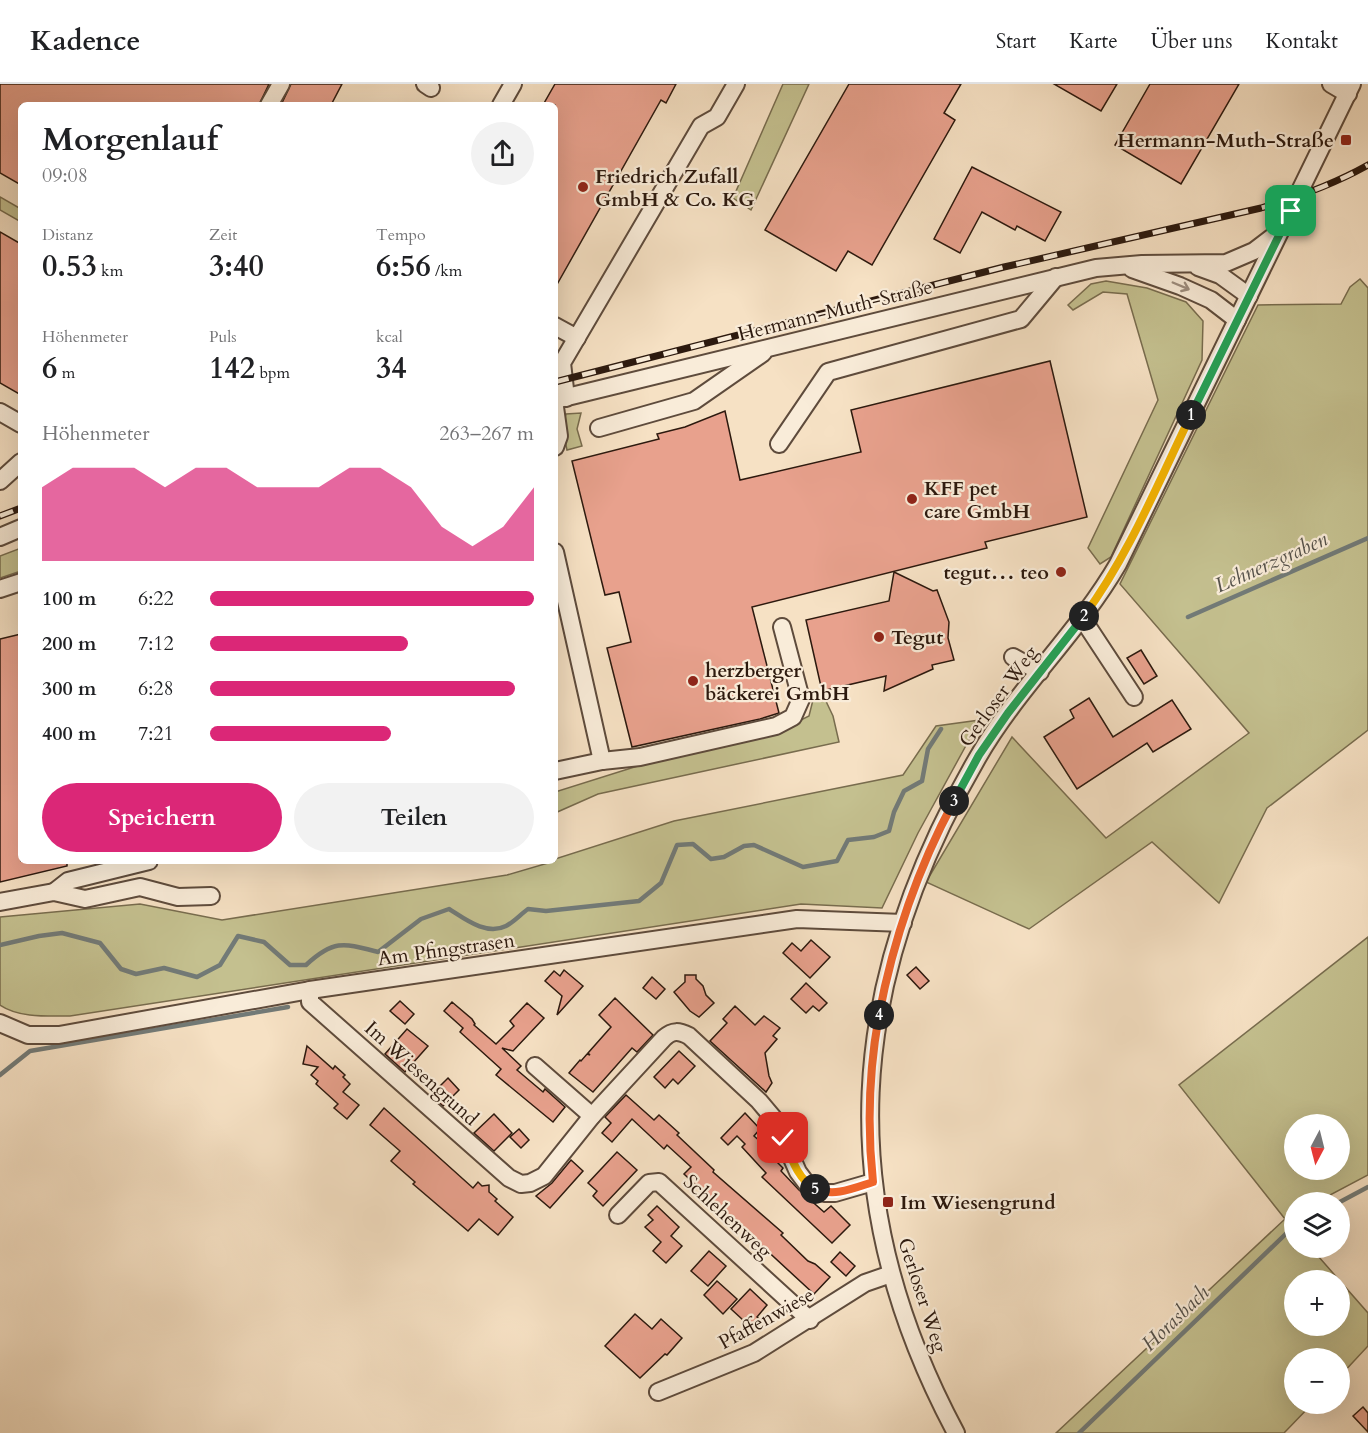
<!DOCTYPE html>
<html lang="de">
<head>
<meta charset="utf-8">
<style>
	:root { --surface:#fff; --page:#f2f2f2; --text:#202124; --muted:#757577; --line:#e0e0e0; --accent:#db2777 }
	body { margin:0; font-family:Cardo,serif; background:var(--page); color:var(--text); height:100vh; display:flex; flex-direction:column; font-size:22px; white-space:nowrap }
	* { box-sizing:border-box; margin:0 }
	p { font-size:20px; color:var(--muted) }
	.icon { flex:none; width:33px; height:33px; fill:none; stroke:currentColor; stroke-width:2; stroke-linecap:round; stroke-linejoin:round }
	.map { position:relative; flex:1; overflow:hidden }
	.side { position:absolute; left:18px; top:18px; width:540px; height:762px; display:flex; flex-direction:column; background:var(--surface); border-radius:9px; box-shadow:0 6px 24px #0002 }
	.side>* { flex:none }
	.needle { width:39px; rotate:187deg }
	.fabs { position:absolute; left:1284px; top:1030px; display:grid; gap:12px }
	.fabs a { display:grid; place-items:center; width:66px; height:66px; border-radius:50%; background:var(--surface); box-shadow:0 6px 24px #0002; font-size:30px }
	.pin { position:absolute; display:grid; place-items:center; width:51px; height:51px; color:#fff; margin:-26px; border-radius:12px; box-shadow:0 3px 9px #0006 }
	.km { position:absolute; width:30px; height:30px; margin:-15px; border-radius:50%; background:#222; color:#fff; font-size:16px; line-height:30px; text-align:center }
	.round { display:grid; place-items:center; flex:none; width:63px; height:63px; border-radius:32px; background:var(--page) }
	.head { display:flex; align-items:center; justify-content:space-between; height:102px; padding:0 24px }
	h1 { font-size:33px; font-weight:600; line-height:45px }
	.stats { display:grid; grid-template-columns:repeat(3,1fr); gap:9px; height:102px; padding:6px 24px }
	.stats div { display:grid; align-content:center }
	.stats b { font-size:30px; font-weight:600 }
	.stats small { font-size:16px; font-weight:400 }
	.stats p { font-size:16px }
	.chart { height:168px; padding:12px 24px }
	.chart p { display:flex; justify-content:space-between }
	.chart svg { width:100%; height:108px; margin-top:6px; fill:var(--accent); opacity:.7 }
	.cta { display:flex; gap:12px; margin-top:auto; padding:12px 24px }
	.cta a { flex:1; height:69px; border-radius:36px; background:var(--accent); color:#fff; font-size:24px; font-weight:600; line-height:69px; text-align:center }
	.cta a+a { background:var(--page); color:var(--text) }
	ul { padding:0 24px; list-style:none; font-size:20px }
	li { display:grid; grid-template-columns:96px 72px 1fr; align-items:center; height:45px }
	li i { height:15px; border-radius:8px; background:var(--accent) }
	header { display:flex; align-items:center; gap:36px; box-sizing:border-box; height:84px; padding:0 30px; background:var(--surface); border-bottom:2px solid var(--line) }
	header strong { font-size:28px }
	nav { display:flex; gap:33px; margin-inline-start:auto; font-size:21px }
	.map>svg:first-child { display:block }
	.green { fill:#c4c08f; stroke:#786c4e; stroke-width:1.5; fill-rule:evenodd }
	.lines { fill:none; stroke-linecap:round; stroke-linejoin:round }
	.stream { stroke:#727a77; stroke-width:4.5 }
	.building { fill:#e8a18d; stroke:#2c190e; stroke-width:1.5 }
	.minor-casing { stroke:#5e4b3c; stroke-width:20 }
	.minor { stroke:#f9ecd9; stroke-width:16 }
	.rail-casing { stroke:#2c190e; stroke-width:7 }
	.rail { stroke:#f9ecd9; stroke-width:4.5; stroke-dasharray:14; stroke-linecap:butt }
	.oneway { stroke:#9d8d7e }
	.split-1-casing { stroke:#fff; stroke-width:12 }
	.split-2-casing { stroke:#fff; stroke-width:12 }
	.split-3-casing { stroke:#fff; stroke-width:12 }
	.split-4-casing { stroke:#fff; stroke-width:12 }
	.split-5-casing { stroke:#fff; stroke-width:12 }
	.split-6-casing { stroke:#fff; stroke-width:12 }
	.split-1 { stroke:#22a559; stroke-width:8 }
	.split-2 { stroke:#f5b400; stroke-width:8 }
	.split-3 { stroke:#22a559; stroke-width:8 }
	.split-4 { stroke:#f0652b; stroke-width:8 }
	.split-5 { stroke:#f0652b; stroke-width:8 }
	.split-6 { stroke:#f5b400; stroke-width:8 }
	.poi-dot { fill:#8f2418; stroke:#f9ecd9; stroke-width:2 }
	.labels { text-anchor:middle; stroke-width:4.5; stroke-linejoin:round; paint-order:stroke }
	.poi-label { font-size:20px; font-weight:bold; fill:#2c190e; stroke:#f9ecd9; text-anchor:start }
	.street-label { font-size:20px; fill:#2c190e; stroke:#f9ecd9 }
	.water-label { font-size:21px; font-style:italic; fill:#55524b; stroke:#f9ecd9 }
</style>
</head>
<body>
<header>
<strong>Kadence</strong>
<nav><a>Start</a><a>Karte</a><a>Über uns</a><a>Kontakt</a></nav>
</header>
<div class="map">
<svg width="1368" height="1349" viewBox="0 0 1368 1349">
	<rect width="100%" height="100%" fill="#f6e1c4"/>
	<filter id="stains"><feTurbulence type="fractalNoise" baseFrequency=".00333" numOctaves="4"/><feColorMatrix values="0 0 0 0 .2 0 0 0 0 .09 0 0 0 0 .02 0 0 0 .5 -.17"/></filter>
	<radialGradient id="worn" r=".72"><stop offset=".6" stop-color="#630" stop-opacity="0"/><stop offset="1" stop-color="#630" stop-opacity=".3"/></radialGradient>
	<g class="green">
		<polygon points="783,0 809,0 751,126 733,114"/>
		<polygon points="0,113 21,125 21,138 0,126"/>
		<polygon points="1360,195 1368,204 1368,646 1267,724 1219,819 1152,758 1029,845 926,798 1012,653 1106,754 1249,649 1120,500 1258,221 1341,220 1350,203"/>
		<polygon points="1106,197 1147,204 1186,218 1203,237 1202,276 1111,473 1100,480 1088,464 1158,316 1127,210 1103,208 1073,226 1068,221 1091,200"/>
		<polygon points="581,329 577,345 582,362 567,366 562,343 566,330"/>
		<polygon points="21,464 21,487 0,494 0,472"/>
		<polygon points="823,611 833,632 839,658 598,710 555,729 555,708 644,680 775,649 809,632 814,612"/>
		<path d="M980 636 918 749 882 824 801 820 70 932C48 932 19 934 0 921V833L140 820 222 836 507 791 555 777V775L674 737 903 691 936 642Z"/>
		<path d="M1368 853V1091L1315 1119H1294V1130L1286 1135 1294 1145V1164H1311L1368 1229V1262L1340 1292V1275H1294V1320H1312L1284 1349H1056L1285 1135 1179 1001ZM1294 1041H1340V1086H1294ZM1294 1197H1340V1242H1294Z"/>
	</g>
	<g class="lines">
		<g class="stream">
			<polyline points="1188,533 1368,454"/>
			<path d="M0 861 39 852 62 849 100 859 121 885 136 890 164 884 197 893 220 881 238 852 264 858 290 881H306C334 855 344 859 378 868L421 835 449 825C465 835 486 852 506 842 514 838 521 830 528 825L546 827 639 817 661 799 677 761 693 760 711 775 724 773 744 762 754 761 803 783 837 777 848 756 874 753 889 747 894 728 904 707 922 697 928 665 941 645"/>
			<polyline points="0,991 30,967 288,923"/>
			<polyline points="1338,1119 1368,1103"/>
			<polyline points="1079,1349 1294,1142"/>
		</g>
	</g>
	<g class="building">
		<polygon points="0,0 269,0 259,21 21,21 21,101 0,89"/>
		<polygon points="291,0 342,0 331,21 281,21"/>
		<polygon points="555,0 676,0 666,19 661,16 555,204 555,21 543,21"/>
		<polygon points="849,0 961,0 944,29 955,36 872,181 848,167 836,187 765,146"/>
		<polygon points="1054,0 1117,0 1101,27"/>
		<polygon points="1150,0 1239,0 1181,100 1115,61"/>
		<polygon points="972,83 1061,128 1045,157 1017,142 1015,146 982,128 960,169 934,155"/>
		<polygon points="0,148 21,160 21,311 0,299"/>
		<polygon points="1050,277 1087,433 985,458 987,464 752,523 779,629 760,635 632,663 607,564 631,558 619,508 605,511 572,377 659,355 657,350 685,343 725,327 740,396 861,368 851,326"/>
		<polygon points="894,488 933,507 937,506 949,538 948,554 954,576 932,581 933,585 884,607 886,592 822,607 806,536 889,517"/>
		<polygon points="21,550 21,777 67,777 67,782 0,798 0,555"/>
		<polygon points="1141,566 1157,592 1144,600 1127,574"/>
		<polygon points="1089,614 1113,653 1172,616 1191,645 1153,668 1147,659 1077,705 1044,653 1074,634 1070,626"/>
		<polygon points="811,856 830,873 810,894 783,869 792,859 801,867"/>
		<polygon points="916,883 929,897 920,905 907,891"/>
		<polygon points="564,886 583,902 557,931 562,912 545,897 554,887 560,892"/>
		<polygon points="685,891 696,891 696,895 703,902 706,911 714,919 699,933 690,927 674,908 685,898"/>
		<polygon points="652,893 665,905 656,915 643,904"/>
		<polygon points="806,899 827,919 819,927 813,922 806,929 791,915"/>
		<polygon points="615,914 653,951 637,968 632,964 593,1008 569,989 580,976 581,977 587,970 590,971 588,969 611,943 599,931"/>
		<polygon points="400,917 414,930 405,940 390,927"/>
		<polygon points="452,918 472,935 475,940 474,941 496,960 514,942 510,937 527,919 544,934 513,967 502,964 521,982 517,986 543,1008 545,1005 565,1023 553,1038 496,991 501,985 460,948 463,944 444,927"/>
		<polygon points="735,922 755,941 764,932 780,944 773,952 777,955 765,969 769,992 772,999 766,1008 710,957 727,939 723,935"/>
		<polygon points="407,945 428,962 405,988 385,970"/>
		<polygon points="307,962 333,985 335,982 345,991 343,993 350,1000 343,1008 359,1021 347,1035 334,1024 338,1020 316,1000 318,997 311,991 318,983 303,980"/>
		<polygon points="679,967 695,982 678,1000 673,995 665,1004 654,993"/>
		<polygon points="448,994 459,1006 443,1022 431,1011"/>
		<polygon points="626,1011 654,1036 659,1031 679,1049 677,1051 714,1086 713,1088 783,1149 781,1151 808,1177 815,1180 830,1193 814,1210 738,1140 735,1142 718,1126 720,1124 684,1090 691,1083 667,1061 664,1065 632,1035 612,1058 602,1049 611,1039 605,1033"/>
		<polygon points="384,1024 473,1104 478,1098 482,1102 489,1101 489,1108 497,1115 495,1117 513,1133 498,1151 479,1135 468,1147 413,1100 415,1098 391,1077 400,1067 370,1041"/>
		<polygon points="745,1029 760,1045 754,1052 777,1072 774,1075 783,1084 781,1087 799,1106 824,1128 831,1122 850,1141 832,1159 762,1093 766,1089 742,1063 745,1060 737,1052 728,1061 721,1054"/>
		<polygon points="494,1030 512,1049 494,1067 474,1049"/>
		<polygon points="519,1045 529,1056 521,1064 510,1053"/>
		<polygon points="617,1068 637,1086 603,1122 593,1112 597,1107 588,1099"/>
		<polygon points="571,1076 583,1087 550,1124 536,1112 552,1099"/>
		<polygon points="657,1122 679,1143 671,1152 682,1162 666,1179 653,1167 661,1158 645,1143 653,1136 648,1131"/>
		<polygon points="709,1167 726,1182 708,1202 691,1187"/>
		<polygon points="840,1168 855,1182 846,1192 831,1178"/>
		<polygon points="717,1197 737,1215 723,1230 704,1211"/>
		<polygon points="750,1205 767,1221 757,1233 763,1239 755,1247 731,1225"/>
		<polygon points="635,1230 652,1245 661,1235 682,1254 667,1271 665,1270 640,1294 605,1262"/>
		<polygon points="1363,1323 1368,1329 1368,1348 1353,1332"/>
	</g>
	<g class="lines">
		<g class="minor-casing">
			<g id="minor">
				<polyline points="425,0 431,4"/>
				<polyline points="1331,0 1348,10"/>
				<polyline points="269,21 281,0"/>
				<polyline points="501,21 513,0"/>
				<polyline points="1198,183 1220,191 1249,212"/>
				<polyline points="1132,185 1180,202 1211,216 1237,236"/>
				<polyline points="555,242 577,254"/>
				<polyline points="566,314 562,279 701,42 717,33 736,0"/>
				<polyline points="555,316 1096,184 1142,180 1226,179 1254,167 1279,148"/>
				<polyline points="555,323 559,352 555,363"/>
				<polyline points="0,328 21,340"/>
				<polyline points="599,344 694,317 763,269"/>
				<polyline points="779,360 828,288 1021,235 1056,193"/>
				<polyline points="0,397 21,378"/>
				<polyline points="0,453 21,444"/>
				<polyline points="555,468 602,677"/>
				<polyline points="0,505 21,498"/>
				<polyline points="1082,534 1134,613"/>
				<polyline points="1013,573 1040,588"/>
				<polyline points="555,687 602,677 640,673 776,642 793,633 801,615 782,543"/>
				<polyline points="54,808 68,797 149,777"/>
				<polyline points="0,818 54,808 85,815 140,803 178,813 211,812"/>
				<path d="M310 906V918L509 1094 521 1100 530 1099 544 1092 592 1032 664 954C673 946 679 947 689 952L759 1017 775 1036 798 1088 807 1100 824 1109H835L873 1098"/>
				<polyline points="0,939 28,951 59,951 310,906 797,835 903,839"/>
				<polyline points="535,982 592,1032"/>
				<polyline points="618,1131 649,1099 659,1098 810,1236"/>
				<polyline points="658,1308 754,1269 865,1199 891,1190"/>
				<path d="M956 1349C831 1115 846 900 978 673 1017 605 1078 549 1118 480L1352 0"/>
			</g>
		</g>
		<use href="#minor" class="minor"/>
		<g class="rail-casing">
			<g id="rail">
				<path d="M555 298 1004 183 1261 124C1299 113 1334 100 1368 81"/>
				<polyline points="0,432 21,424"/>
			</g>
		</g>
		<use href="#rail" class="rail"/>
	</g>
	<defs><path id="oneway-shaft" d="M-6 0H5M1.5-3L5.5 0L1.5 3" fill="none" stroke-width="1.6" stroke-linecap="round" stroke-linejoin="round" transform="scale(1.5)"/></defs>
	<use class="oneway" href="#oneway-shaft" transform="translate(1181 202) rotate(23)"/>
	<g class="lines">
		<g class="split-1-casing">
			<polyline id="split-1" points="1191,331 1291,127"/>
		</g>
		<g class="split-2-casing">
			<path id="split-2" d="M1084 532C1129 471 1158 399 1191 331"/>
		</g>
		<g class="split-3-casing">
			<polyline id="split-3" points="954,717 979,671 1008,629 1084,532"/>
		</g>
		<g class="split-4-casing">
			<path id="split-4" d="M879 931C893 857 918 784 954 717"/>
		</g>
		<g class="split-5-casing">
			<path id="split-5" d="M815 1105C835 1113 854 1104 873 1098 867 1042 869 986 879 931"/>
		</g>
		<g class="split-6-casing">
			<path id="split-6" d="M783 1054C791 1073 797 1094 815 1105"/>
		</g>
		<use href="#split-1" class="split-1"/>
		<use href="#split-2" class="split-2"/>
		<use href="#split-3" class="split-3"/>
		<use href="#split-4" class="split-4"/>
		<use href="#split-5" class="split-5"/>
		<use href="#split-6" class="split-6"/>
	</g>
	<g class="poi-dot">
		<rect x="1340" y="50" width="12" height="12" rx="3"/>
		<circle cx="583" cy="103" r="6"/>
		<circle cx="912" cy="415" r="6"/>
		<circle cx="1061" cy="488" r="6"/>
		<circle cx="879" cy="553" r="6"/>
		<circle cx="693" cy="597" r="6"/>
		<rect x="882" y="1112" width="12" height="12" rx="3"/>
	</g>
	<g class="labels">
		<g class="poi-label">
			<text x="1334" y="63" text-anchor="end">Hermann-Muth-Straße</text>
			<text x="595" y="99">Friedrich Zufall<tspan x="595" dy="23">GmbH &amp; Co. KG</tspan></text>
			<text x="924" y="411">KFF pet<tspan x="924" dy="23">care GmbH</tspan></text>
			<text x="1049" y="495" text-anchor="end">tegut… teo</text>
			<text x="891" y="560">Tegut</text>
			<text x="705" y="593">herzberger<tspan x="705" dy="23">bäckerei GmbH</tspan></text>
			<text x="900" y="1125">Im Wiesengrund</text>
		</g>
		<g class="street-label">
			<text transform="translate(835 226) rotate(-14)" y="7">Hermann-Muth-Straße</text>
			<text transform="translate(998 612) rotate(-54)" y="7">Gerloser Weg</text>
			<text transform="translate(446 865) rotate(-8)" y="7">Am Pfingstrasen</text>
			<text transform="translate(422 989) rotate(42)" y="7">Im Wiesengrund</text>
			<text transform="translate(728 1132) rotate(43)" y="7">Schlehenweg</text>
			<text transform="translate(923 1211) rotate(72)" y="7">Gerloser Weg</text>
			<text transform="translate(766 1234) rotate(-29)" y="7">Pfaffenwiese</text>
		</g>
		<g class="water-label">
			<text transform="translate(1271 478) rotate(-24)" y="7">Lehnerzgraben</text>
			<text transform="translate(1175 1234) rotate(-44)" y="7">Horasbach</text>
		</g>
	</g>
	<rect width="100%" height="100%" filter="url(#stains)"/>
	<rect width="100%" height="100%" fill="url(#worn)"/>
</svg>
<div class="fabs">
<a><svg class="needle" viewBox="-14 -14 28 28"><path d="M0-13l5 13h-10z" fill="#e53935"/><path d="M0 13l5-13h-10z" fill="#757577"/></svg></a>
<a><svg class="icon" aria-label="layers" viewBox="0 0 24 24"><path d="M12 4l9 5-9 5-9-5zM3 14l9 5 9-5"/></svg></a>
<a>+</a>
<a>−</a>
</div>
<div class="pin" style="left:1291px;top:127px;background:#1e9e55"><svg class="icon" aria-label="arrive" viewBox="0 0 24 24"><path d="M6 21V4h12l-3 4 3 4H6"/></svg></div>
<div class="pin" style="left:783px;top:1054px;background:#d93025"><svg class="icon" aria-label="check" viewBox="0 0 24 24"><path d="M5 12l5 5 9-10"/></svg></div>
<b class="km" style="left:1191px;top:331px">1</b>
<b class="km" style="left:1084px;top:532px">2</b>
<b class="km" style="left:954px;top:717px">3</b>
<b class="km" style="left:879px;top:931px">4</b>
<b class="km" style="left:815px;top:1105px">5</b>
<section class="side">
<div class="head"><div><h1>Morgenlauf</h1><p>09:08</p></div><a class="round"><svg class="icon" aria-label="share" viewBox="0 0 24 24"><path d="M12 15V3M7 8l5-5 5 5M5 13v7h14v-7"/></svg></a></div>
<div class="stats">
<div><p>Distanz</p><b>0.53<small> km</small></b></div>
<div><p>Zeit</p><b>3:40</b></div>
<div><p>Tempo</p><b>6:56<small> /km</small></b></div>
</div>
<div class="stats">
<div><p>Höhenmeter</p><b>6<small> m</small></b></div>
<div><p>Puls</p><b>142<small> bpm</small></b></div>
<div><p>kcal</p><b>34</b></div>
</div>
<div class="chart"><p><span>Höhenmeter</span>263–267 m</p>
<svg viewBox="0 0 160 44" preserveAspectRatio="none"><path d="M0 44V14L10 6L20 6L30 6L40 14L50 6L60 6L70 14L80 14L90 14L100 6L110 6L120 14L130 30L140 38L150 30L160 14V44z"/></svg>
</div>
<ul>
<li><b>100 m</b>6:22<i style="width:100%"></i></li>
<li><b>200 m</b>7:12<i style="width:61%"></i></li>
<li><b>300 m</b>6:28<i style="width:94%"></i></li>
<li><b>400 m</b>7:21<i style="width:56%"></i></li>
</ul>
<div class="cta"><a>Speichern</a><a>Teilen</a></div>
</section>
</div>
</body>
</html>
